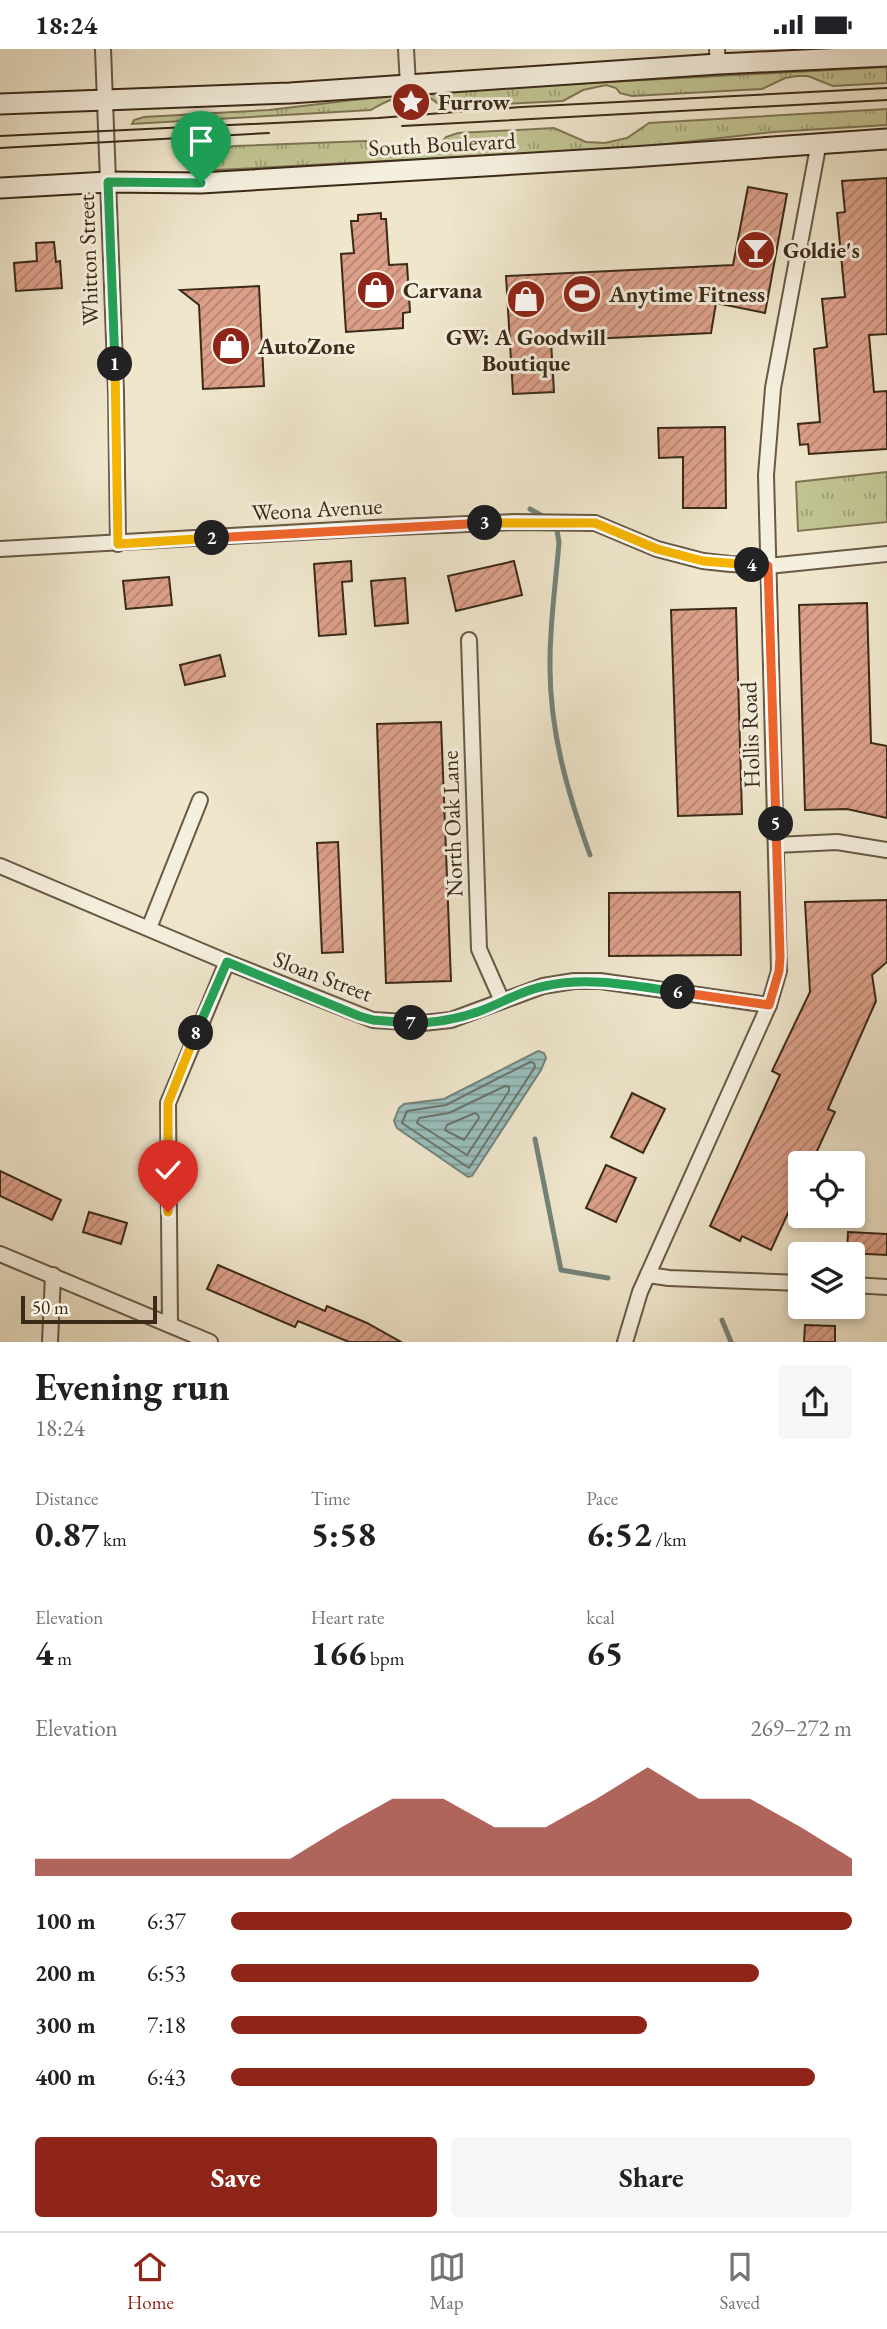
<!DOCTYPE html>
<html lang="en">
<head>
<meta charset="utf-8">
<style>
	:root { --surface:#fff; --page:#f6f6f6; --text:#202124; --muted:#757577; --line:#e0e0e0; --accent:#8f2418 }
	body { margin:0; font-family:"EB Garamond",serif; background:var(--page); color:var(--text); height:100vh; display:flex; flex-direction:column; font-size:26px; white-space:nowrap }
	* { box-sizing:border-box; margin:0 }
	p { font-size:23px; color:var(--muted) }
	.icon { flex:none; width:38px; height:38px; fill:none; stroke:currentColor; stroke-width:2; stroke-linecap:round; stroke-linejoin:round }
	.map { position:relative; height:1293px; overflow:hidden }
	.sheet { display:flex; flex-direction:column; background:var(--surface); flex:1 }
	.sheet>* { flex:none }
	.controls { position:absolute; left:788px; top:1102px; display:grid; gap:14px }
	.controls a { display:grid; place-items:center; width:77px; height:77px; border-radius:7px; background:var(--surface); box-shadow:0 4px 10px #0003; font-size:35px }
	.scale { position:absolute; left:21px; bottom:18px; width:136px; box-sizing:border-box; padding-left:7px; border:4px solid #3b2a18; border-top:0; font-size:19px; line-height:24px; white-space:nowrap; color:#3b2a18; -webkit-text-stroke:5px #f5efde; paint-order:stroke }
	.pin { position:absolute; display:grid; place-items:center; width:60px; height:60px; color:#fff; margin:-72px -30px; border-radius:50% 50% 50% 0; rotate:-45deg; box-shadow:0 0 7px #0007 }
	.pin .icon { rotate:45deg }
	.km { position:absolute; width:35px; height:35px; margin:-18px; border-radius:50%; background:#222; color:#fff; font-size:19px; line-height:35px; text-align:center }
	.round { display:grid; place-items:center; flex:none; width:74px; height:74px; border-radius:7px; background:var(--page) }
	.overview { display:flex; align-items:center; justify-content:space-between; height:119px; padding:0 35px }
	h1 { font-size:38px; font-weight:700; line-height:52px }
	.stats { display:grid; grid-template-columns:repeat(3,1fr); gap:10px; height:119px; padding:7px 35px }
	.stats div { display:grid; align-content:center }
	.stats b { font-size:35px; font-weight:700 }
	.stats small { font-size:19px; font-weight:400 }
	.stats p { font-size:19px }
	.chart { height:196px; padding:14px 35px }
	.chart p { display:flex; justify-content:space-between }
	.chart svg { width:100%; height:126px; margin-top:7px; fill:var(--accent); opacity:.7 }
	.button { display:flex; gap:14px; margin-top:auto; padding:14px 35px }
	.button a { flex:1; height:80px; border-radius:7px; background:var(--accent); color:#fff; font-size:28px; font-weight:700; line-height:80px; text-align:center }
	.button a+a { background:var(--page); color:var(--text) }
	ul { padding:0 35px; list-style:none; font-size:23px }
	li { display:grid; grid-template-columns:112px 84px 1fr; align-items:center; height:52px }
	li i { height:18px; border-radius:9px; background:var(--accent) }
	.status { display:flex; justify-content:space-between; align-items:center; height:49px; padding:0 35px; background:var(--surface); direction:ltr }
	.status svg { height:19px; fill:currentColor }
	.dock { display:flex; justify-content:space-around; align-items:center; height:98px; border-top:2px solid var(--line); background:var(--surface); font-size:19px; color:var(--muted) }
	.dock a { display:grid; justify-items:center; gap:4px }
	.dock .active { color:var(--accent) }
	.map>svg:first-child { display:block }
	.grass { fill:url(#grass-tufts); stroke:#7e7655; stroke-width:2 }
	.water { fill:url(#water-rules); stroke:#74837a; stroke-width:2 }
	.lines { fill:none; stroke-linecap:round; stroke-linejoin:round }
	.shore { stroke:#6a746a; stroke-width:2 }
	.stream { stroke:#74837a; stroke-width:5 }
	.building { fill:url(#building-hatch); stroke:#3b2a18; stroke-width:2 }
	.minor-casing { stroke:#685945; stroke-width:18 }
	.secondary-casing { stroke:#3b2a18; stroke-width:23 }
	.minor { stroke:#f5efde; stroke-width:14 }
	.secondary { stroke:#f5efde; stroke-width:19 }
	.tram { stroke:#3b2a18; stroke-width:2 }
	.split-1-casing { stroke:#fff; stroke-width:14 }
	.split-2-casing { stroke:#fff; stroke-width:14 }
	.split-3-casing { stroke:#fff; stroke-width:14 }
	.split-4-casing { stroke:#fff; stroke-width:14 }
	.split-5-casing { stroke:#fff; stroke-width:14 }
	.split-6-casing { stroke:#fff; stroke-width:14 }
	.split-7-casing { stroke:#fff; stroke-width:14 }
	.split-8-casing { stroke:#fff; stroke-width:14 }
	.split-9-casing { stroke:#fff; stroke-width:14 }
	.split-1 { stroke:#22a559; stroke-width:9 }
	.split-2 { stroke:#f5b400; stroke-width:9 }
	.split-3 { stroke:#f0652b; stroke-width:9 }
	.split-4 { stroke:#f5b400; stroke-width:9 }
	.split-5 { stroke:#f0652b; stroke-width:9 }
	.split-6 { stroke:#f0652b; stroke-width:9 }
	.split-7 { stroke:#22a559; stroke-width:9 }
	.split-8 { stroke:#22a559; stroke-width:9 }
	.split-9 { stroke:#f5b400; stroke-width:9 }
	.labels { text-anchor:middle; stroke-width:6; stroke-linejoin:round; paint-order:stroke }
	.poi-label { font-size:23px; font-weight:bold; fill:#3b2a18; stroke:#f5efde; text-anchor:start }
	.street-label { font-size:23px; fill:#3b2a18; stroke:#f5efde }
</style>
</head>
<body>
<div class="status"><b>18:24</b><svg viewBox="0 0 49 12"><path d="M0 12V9h3v3zM5 12V6h3v6zM10 12V3h3v9zM15 12V0h3v12zM26 1h20v11H26zM47 4h2v5h-2z"/></svg></div>
<div class="map">
<svg width="887" height="1293" viewBox="0 0 887 1293">
	<defs>
		<pattern id="grass-tufts" width="24" height="20" patternUnits="userSpaceOnUse" patternTransform="scale(1.75)"><rect width="24" height="20" fill="#c1c392"/><path d="M3 7l-1-3M5 7V3M7 7l1-3M15 17l-1-3M17 17v-4M19 17l1-3" fill="none" stroke="#9e9f76"/></pattern>
		<pattern id="water-rules" width="6" height="5" patternUnits="userSpaceOnUse" patternTransform="scale(1.75)"><rect width="6" height="5" fill="#9abebc"/><path d="M0 2.5h6" fill="none" stroke="#7f9b98"/></pattern>
		<pattern id="building-hatch" width="6" height="6" patternUnits="userSpaceOnUse" patternTransform="scale(1.75)"><rect width="6" height="6" fill="#dca08a"/><path d="M-1 1l2-2M0 6l6-6M5 7l2-2" fill="none" stroke="#b48370"/></pattern>
	</defs>
	<rect width="100%" height="100%" fill="#efe6cc"/>
	<filter id="stains"><feTurbulence type="fractalNoise" baseFrequency=".00286" numOctaves="4"/><feColorMatrix values="0 0 0 0 .2 0 0 0 0 .09 0 0 0 0 .02 0 0 0 .5 -.17"/></filter>
	<radialGradient id="worn" r=".72"><stop offset=".6" stop-color="#630" stop-opacity="0"/><stop offset="1" stop-color="#630" stop-opacity=".3"/></radialGradient>
	<g class="grass">
		<path d="M887 18V34L833 37 808 27H797L785 29 762 40 632 47 620 44 616 39 606 36 583 41 563 52 445 58C437 56 433 49 426 47 408 42 386 52 371 61L132 75 134 71 144 68 269 61 421 43Z"/>
		<polygon points="887,60 887,76 773,83 633,99 216,121 205,118 203,113 219,101 234,97 366,92 386,103 410,106 430,102 438,97 446,88 458,84 554,79 586,93 605,94 627,89 649,74"/>
		<polygon points="887,423 887,473 798,482 796,433"/>
	</g>
	<polygon class="water" points="538,1002 544,1004 546,1009 541,1021 472,1127 468,1128 397,1079 394,1072 399,1059 404,1055 444,1050"/>
	<g class="lines">
		<g class="shore">
			<polygon points="530,1013 534,1014 535,1018 469,1119 402,1074 407,1062 446,1056"/>
			<polygon points="505,1037 509,1038 509,1042 467,1106 417,1074 419,1069 449,1064"/>
			<polygon points="475,1064 478,1066 479,1069 464,1091 445,1081 447,1076"/>
		</g>
		<g class="stream">
			<polyline points="530,460 546,469"/>
			<path d="M556 476 559 493C556 532 550 572 550 612 549 680 567 742 590 806"/>
			<polyline points="535,1090 561,1221 608,1229"/>
			<polyline points="722,1271 731,1293"/>
		</g>
	</g>
	<g class="building">
		<polygon points="887,129 887,285 869,286 874,343 887,342 887,400 809,405 808,395 800,396 798,375 820,373 814,300 827,298 822,250 845,248 837,164 845,163 842,132"/>
		<polygon points="748,138 787,145 765,264 716,254 711,284 551,292 554,343 513,345 506,227 733,216"/>
		<polygon points="381,164 381,170 386,170 389,216 407,215 410,263 403,264 403,279 346,283 341,205 354,204 351,172 358,172 358,166"/>
		<polygon points="54,193 56,213 60,212 62,239 16,242 14,214 37,212 36,194"/>
		<polygon points="259,237 264,337 203,340 199,256 180,241"/>
		<polygon points="725,378 726,459 683,459 683,408 659,409 658,379"/>
		<polygon points="351,512 352,532 342,533 346,585 319,587 314,515"/>
		<polygon points="514,512 522,546 456,562 448,527"/>
		<polygon points="169,528 172,556 126,560 123,532"/>
		<polygon points="405,529 408,574 375,577 371,532"/>
		<polygon points="867,554 871,694 887,697 887,769 847,760 805,761 799,556"/>
		<polygon points="736,559 742,765 678,767 671,561"/>
		<polygon points="220,606 225,627 185,636 180,616"/>
		<polygon points="441,673 451,932 386,934 377,675"/>
		<polygon points="338,793 343,903 322,904 317,794"/>
		<polygon points="740,843 741,906 609,907 609,844"/>
		<polygon points="887,851 887,913 872,926 876,952 828,1060 835,1063 811,1115 800,1115 800,1138 771,1201 742,1187 740,1192 710,1177 780,1026 772,1022 810,943 805,853"/>
		<polygon points="632,1044 665,1060 643,1104 611,1088"/>
		<polygon points="606,1116 636,1129 616,1173 586,1159"/>
		<polygon points="0,1122 61,1151 52,1171 0,1147"/>
		<polygon points="89,1163 127,1174 121,1195 83,1183"/>
		<polygon points="848,1183 887,1185 887,1206 847,1204"/>
		<polygon points="218,1216 325,1262 327,1257 367,1274 401,1293 349,1293 298,1272 295,1278 260,1263 207,1240"/>
		<polygon points="805,1276 835,1277 835,1293 804,1293"/>
	</g>
	<g class="lines">
		<g class="minor-casing">
			<g id="minor">
				<polyline points="103,0 116,343 118,495"/>
				<polyline points="406,0 408,36"/>
				<polyline points="717,0 718,15"/>
				<polyline points="0,500 373,479 515,473 595,474 657,500 703,512 730,515 768,517 887,505"/>
				<polyline points="469,591 479,900 502,952"/>
				<polyline points="776,796 837,793 887,801"/>
				<polyline points="0,817 227,913 373,971 423,974 451,971 543,937 574,932 600,932 769,956"/>
				<polyline points="149,879 200,751"/>
				<polyline points="0,1205 210,1293"/>
				<polyline points="648,1226 669,1229 800,1234"/>
				<polyline points="852,1236 887,1238"/>
				<polyline points="170,1276 168,1054 227,913"/>
				<polyline points="50,1293 53,1226"/>
				<polyline points="625,1293 640,1243 769,956 779,922 766,426 773,339 819,93"/>
			</g>
		</g>
		<g class="secondary-casing">
			<g id="secondary">
				<polyline points="0,55 290,44 718,15 887,7"/>
				<polyline points="0,139 108,133 201,134 632,108 887,90"/>
			</g>
		</g>
		<use href="#minor" class="minor"/>
		<use href="#secondary" class="secondary"/>
		<g class="tram">
			<polyline points="402,77 887,51"/>
			<polyline points="0,87 378,69 521,58 887,39"/>
			<polyline points="0,99 269,84"/>
		</g>
	</g>
	<g class="lines">
		<g class="split-1-casing">
			<polyline id="split-1" points="115,315 108,133 201,134"/>
		</g>
		<g class="split-2-casing">
			<polyline id="split-2" points="115,315 118,495 212,489"/>
		</g>
		<g class="split-3-casing">
			<polyline id="split-3" points="212,489 485,474"/>
		</g>
		<g class="split-4-casing">
			<polyline id="split-4" points="485,474 595,474 657,500 703,512 752,516"/>
		</g>
		<g class="split-5-casing">
			<polyline id="split-5" points="752,516 768,517 776,775"/>
		</g>
		<g class="split-6-casing">
			<polyline id="split-6" points="678,943 769,956 779,922 780,908 776,775"/>
		</g>
		<g class="split-7-casing">
			<path id="split-7" d="M411 974C435 974 458 970 480 962 502 954 522 941 545 937 589 927 634 937 678 943"/>
		</g>
		<g class="split-8-casing">
			<polyline id="split-8" points="196,984 227,913 359,967 373,971 411,974"/>
		</g>
		<g class="split-9-casing">
			<polyline id="split-9" points="168,1163 168,1054 196,984"/>
		</g>
		<use href="#split-1" class="split-1"/>
		<use href="#split-2" class="split-2"/>
		<use href="#split-3" class="split-3"/>
		<use href="#split-4" class="split-4"/>
		<use href="#split-5" class="split-5"/>
		<use href="#split-6" class="split-6"/>
		<use href="#split-7" class="split-7"/>
		<use href="#split-8" class="split-8"/>
		<use href="#split-9" class="split-9"/>
	</g>
	<defs>
		<g id="sight-disc" transform="scale(2.0125)"><circle r="9.5" fill="#8f2418" stroke="#f5efde"/><path d="M0-6L1.8-2.2L6-1.7L2.9 1.2L3.7 5.4L0 3.3L-3.7 5.4L-2.9 1.2L-6-1.7L-1.8-2.2Z" fill="#fff"/></g>
		<g id="bar-disc" transform="scale(2.0125)"><circle r="9.5" fill="#8f2418" stroke="#f5efde"/><path d="M-6-5H6L.8 .8V4.5H3.5V6h-7V4.5H-.8V.8Z" fill="#fff"/></g>
		<g id="shop-disc" transform="scale(2.0125)"><circle r="9.5" fill="#8f2418" stroke="#f5efde"/><path d="M-5-2.5h2.3a2.7 3.5 0 0 1 5.4 0H5L5.5 6h-11ZM-1.5-2.5h3a1.5 2.3 0 0 0-3 0Z" fill="#fff"/></g>
		<g id="stadium-disc" transform="scale(2.0125)"><circle r="9.5" fill="#8f2418" stroke="#f5efde"/><path d="M0-5a6.5 5 0 1 0 0 10a6.5 5 0 1 0 0-10ZM-3.5-1.8h7v3.6h-7Z" fill="#fff"/></g>
	</defs>
	<g fill-rule="evenodd">
		<use href="#sight-disc" x="411" y="53"/>
		<use href="#bar-disc" x="756" y="201"/>
		<use href="#shop-disc" x="376" y="241"/>
		<use href="#stadium-disc" x="582" y="245"/>
		<use href="#shop-disc" x="526" y="250"/>
		<use href="#shop-disc" x="231" y="297"/>
	</g>
	<g class="labels">
		<g class="poi-label">
			<text x="438" y="61">Furrow</text>
			<text x="783" y="209">Goldie's</text>
			<text x="403" y="249">Carvana</text>
			<text x="609" y="253">Anytime Fitness</text>
			<text x="526" y="296" text-anchor="middle">GW: A Goodwill<tspan x="526" dy="26">Boutique</tspan></text>
			<text x="258" y="305">AutoZone</text>
		</g>
		<g class="street-label">
			<text transform="translate(442 95) rotate(-3)" y="8">South Boulevard</text>
			<text transform="translate(88 211) rotate(-92)" y="8">Whitton Street</text>
			<text transform="translate(317 460) rotate(-3)" y="8">Weona Avenue</text>
			<text transform="translate(750 686) rotate(-92)" y="8">Hollis Road</text>
			<text transform="translate(452 775) rotate(-92)" y="8">North Oak Lane</text>
			<text transform="translate(323 927) rotate(21)" y="8">Sloan Street</text>
		</g>
	</g>
	<rect width="100%" height="100%" filter="url(#stains)"/>
	<rect width="100%" height="100%" fill="url(#worn)"/>
</svg>
<div class="controls">
<a><svg class="icon" aria-label="locate" viewBox="0 0 24 24"><circle cx="12" cy="12" r="6"/><path d="M12 2v4M12 18v4M2 12h4M18 12h4"/></svg></a>
<a><svg class="icon" aria-label="layers" viewBox="0 0 24 24"><path d="M12 4l9 5-9 5-9-5zM3 14l9 5 9-5"/></svg></a>
</div>
<div class="scale">50 m</div>
<div class="pin" style="left:201px;top:134px;background:#1e9e55"><svg class="icon" aria-label="arrive" viewBox="0 0 24 24"><path d="M6 21V4h12l-3 4 3 4H6"/></svg></div>
<div class="pin" style="left:168px;top:1163px;background:#d93025"><svg class="icon" aria-label="check" viewBox="0 0 24 24"><path d="M5 12l5 5 9-10"/></svg></div>
<b class="km" style="left:115px;top:315px">1</b>
<b class="km" style="left:212px;top:489px">2</b>
<b class="km" style="left:485px;top:474px">3</b>
<b class="km" style="left:752px;top:516px">4</b>
<b class="km" style="left:776px;top:775px">5</b>
<b class="km" style="left:678px;top:943px">6</b>
<b class="km" style="left:411px;top:974px">7</b>
<b class="km" style="left:196px;top:984px">8</b>
</div>
<section class="sheet">
<div class="overview"><div><h1>Evening run</h1><p>18:24</p></div><a class="round"><svg class="icon" aria-label="share" viewBox="0 0 24 24"><path d="M12 15V3M7 8l5-5 5 5M5 13v7h14v-7"/></svg></a></div>
<div class="stats">
<div><p>Distance</p><b>0.87<small> km</small></b></div>
<div><p>Time</p><b>5:58</b></div>
<div><p>Pace</p><b>6:52<small> /km</small></b></div>
</div>
<div class="stats">
<div><p>Elevation</p><b>4<small> m</small></b></div>
<div><p>Heart rate</p><b>166<small> bpm</small></b></div>
<div><p>kcal</p><b>65</b></div>
</div>
<div class="chart"><p><span>Elevation</span>269–272 m</p>
<svg viewBox="0 0 160 44" preserveAspectRatio="none"><path d="M0 44V38L10 38L20 38L30 38L40 38L50 38L60 27L70 17L80 17L90 27L100 27L110 17L120 6L130 17L140 17L150 27L160 38V44z"/></svg>
</div>
<ul>
<li><b>100 m</b>6:37<i style="width:100%"></i></li>
<li><b>200 m</b>6:53<i style="width:85%"></i></li>
<li><b>300 m</b>7:18<i style="width:67%"></i></li>
<li><b>400 m</b>6:43<i style="width:94%"></i></li>
</ul>
<div class="button"><a>Save</a><a>Share</a></div>
</section>
<nav class="dock">
<a class="active"><svg class="icon" aria-label="home" viewBox="0 0 24 24"><path d="M3 11l9-7 9 7M6 9v11h12V9"/></svg>Home</a>
<a><svg class="icon" aria-label="map" viewBox="0 0 24 24"><path d="M3 6l6-2 6 2 6-2v14l-6 2-6-2-6 2zM9 4v14M15 6v14"/></svg>Map</a>
<a><svg class="icon" aria-label="saved" viewBox="0 0 24 24"><path d="M7 4h10v16l-5-4-5 4z"/></svg>Saved</a>
</nav>
</body>
</html>
